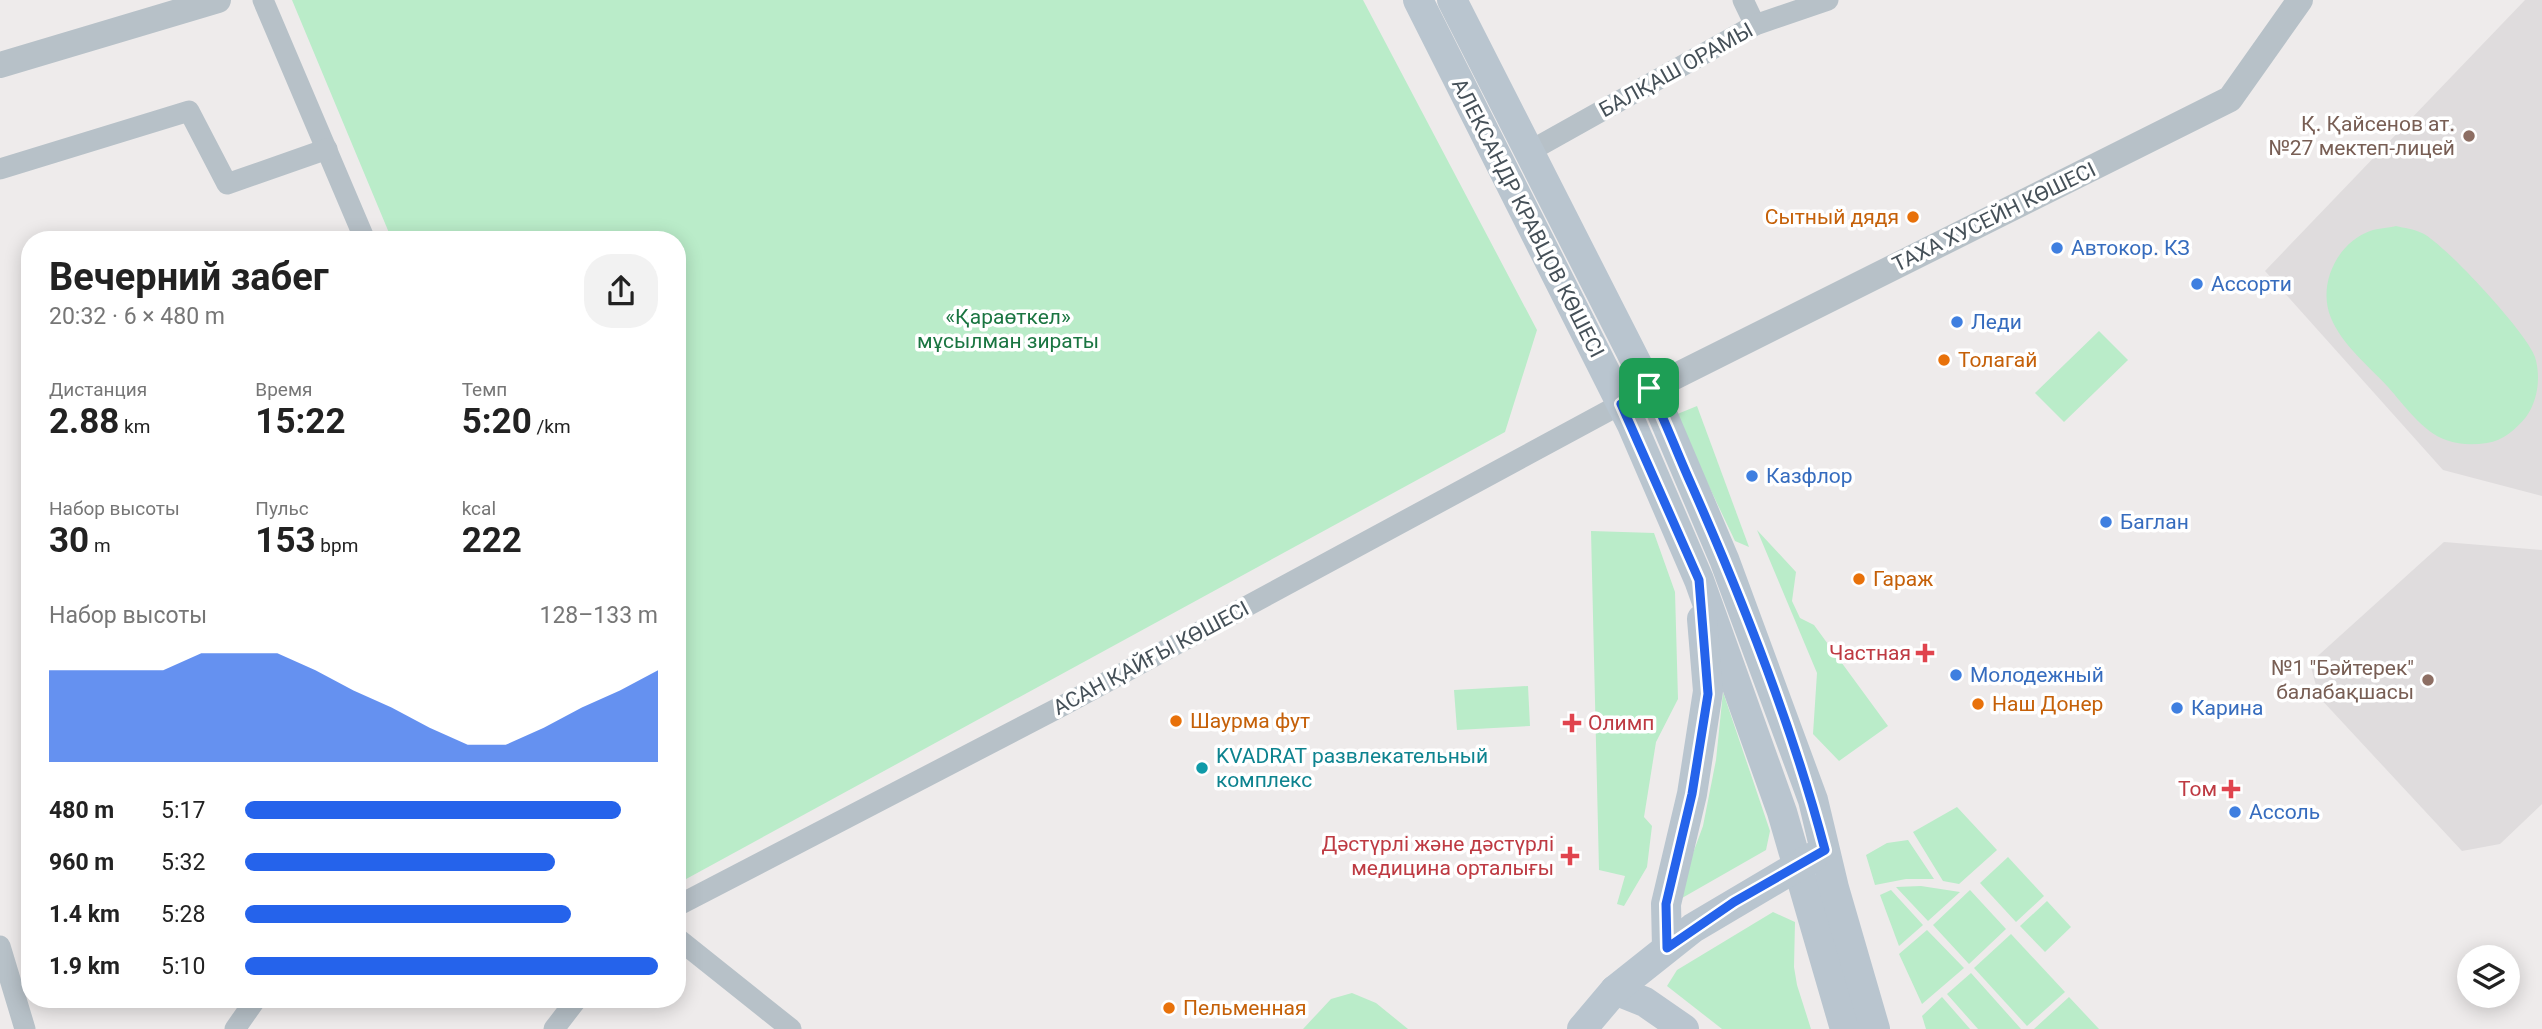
<!DOCTYPE html>
<html lang="ru">
<head>
<meta charset="utf-8">
<style>
	:root { --surface:#fff; --page:#f2f2f2; --text:#222; --muted:#767676; --accent:#2563eb }
	body { margin:0; font-family:Roboto,sans-serif; background:var(--page); color:var(--text); height:100vh; display:flex; flex-direction:column; font-size:26px; white-space:nowrap }
	* { box-sizing:border-box; margin:0 }
	p { font-size:23px; color:var(--muted) }
	.icon { flex:none; width:38px; height:38px; fill:none; stroke:currentColor; stroke-width:2; stroke-linecap:round; stroke-linejoin:round }
	.map { position:relative; flex:1; overflow:hidden }
	.side { position:absolute; left:21px; top:231px; width:665px; height:777px; display:flex; flex-direction:column; background:var(--surface); border-radius:28px; box-shadow:0 4px 18px #0003 }
	.side>* { flex:none }
	.buttons { position:absolute; left:2457px; top:945px; display:grid; gap:14px }
	.buttons a { display:grid; place-items:center; width:63px; height:63px; border-radius:50%; background:var(--surface); box-shadow:0 4px 18px #0003; font-size:35px }
	.pin { position:absolute; display:grid; place-items:center; width:60px; height:60px; color:#fff; margin:-30px; border-radius:14px; box-shadow:0 4px 10px #0006 }
	.round { display:grid; place-items:center; flex:none; width:74px; height:74px; border-radius:28px; background:var(--page) }
	.headline { display:flex; align-items:center; justify-content:space-between; height:119px; padding:0 28px }
	h1 { font-size:38px; font-weight:700; line-height:52px }
	.figures { display:grid; grid-template-columns:repeat(3,1fr); gap:10px; height:119px; padding:7px 28px }
	.figures div { display:grid; align-content:center }
	.figures b { font-size:35px; font-weight:700 }
	.figures small { font-size:19px; font-weight:400 }
	.figures p { font-size:19px }
	.chart { height:196px; padding:14px 28px }
	.chart p { display:flex; justify-content:space-between }
	.chart svg { width:100%; height:126px; margin-top:7px; fill:var(--accent); opacity:.7 }
	ul { padding:0 28px; list-style:none; font-size:23px }
	li { display:grid; grid-template-columns:112px 84px 1fr; align-items:center; height:52px }
	li i { height:18px; border-radius:9px; background:var(--accent) }
	.map>svg:first-child { display:block }
	.education { fill:#dfdcdd }
	.green { fill:#baecc9 }
	.lines { fill:none; stroke-linecap:round; stroke-linejoin:round }
	.minor { stroke:#b7c1c8; stroke-width:21 }
	.tertiary { stroke:#b7c1c8; stroke-width:26 }
	.secondary { stroke:#b9c5cf; stroke-width:30 }
	.route-casing { stroke:#fff; stroke-width:14 }
	.route { stroke:#2563eb; stroke-width:9 }
	.education-dot { fill:#8d6e63; stroke:#fff; stroke-width:2.5 }
	.food-dot { fill:#e8710a; stroke:#fff; stroke-width:2.5 }
	.shop-dot { fill:#3f7fe0; stroke:#fff; stroke-width:2.5 }
	.health-dot { fill:#e0444e; stroke:#fff; stroke-width:2.5 }
	.culture-dot { fill:#0f9aa8; stroke:#fff; stroke-width:2.5 }
	.labels { text-anchor:middle; stroke-width:7; stroke-linejoin:round; paint-order:stroke }
	.street-label { font-size:21px; fill:#455058; stroke:#fff }
	.education-label { font-size:21px; fill:#785e54; stroke:#fff; text-anchor:end }
	.food-label { font-size:21px; fill:#c56008; stroke:#fff; text-anchor:start }
	.shop-label { font-size:21px; fill:#366cbe; stroke:#fff; text-anchor:start }
	.park-label { font-size:21px; fill:#1a7541; stroke:#fff }
	.health-label { font-size:21px; fill:#be3a42; stroke:#fff; text-anchor:end }
	.culture-label { font-size:21px; fill:#0d838f; stroke:#fff; text-anchor:start }
</style>
</head>
<body>
<div class="map">
<svg width="2542" height="1029" viewBox="0 0 2542 1029">
	<rect width="100%" height="100%" fill="#eeebeb"/>
	<g class="education">
		<polygon points="2525,0 2542,0 2542,496 2443,470 2265,271"/>
		<polygon points="2444,542 2542,550 2542,804 2500,844 2462,851 2319,697 2310,663"/>
	</g>
	<g class="green">
		<polygon points="292,0 1363,0 1537,330 1505,432 677,884 677,240 392,240"/>
		<path d="M2396 226C2404 228 2414 229 2422 233 2444 243 2528 334 2535 357 2541 377 2538 400 2526 417 2516 429 2503 441 2487 443 2473 445 2460 445 2446 440 2423 432 2404 405 2388 387 2369 366 2342 345 2331 318 2317 285 2337 243 2370 231 2378 228 2388 228 2396 226Z"/>
		<polygon points="2099,331 2128,360 2064,422 2035,393"/>
		<polygon points="1697,406 1749,547 1735,541 1675,415"/>
		<polygon points="1757,530 1796,572 1792,601 1800,618 1814,625 1888,726 1839,761 1813,734 1817,673"/>
		<polygon points="1591,531 1654,533 1675,592 1678,699 1656,742 1644,817 1652,826 1647,867 1624,906 1617,904 1625,876 1599,870"/>
		<polygon points="1528,686 1530,726 1457,730 1454,690"/>
		<polygon points="1723,692 1770,831 1766,850 1675,902 1703,826 1716,760"/>
		<polygon points="1957,807 1997,850 1959,884 1943,881 1913,832"/>
		<polygon points="1908,840 1934,879 1906,879 1875,885 1866,855 1887,843"/>
		<polygon points="2008,857 2044,896 2016,922 1980,883"/>
		<polygon points="1921,886 1960,892 1928,921 1896,887"/>
		<polygon points="1891,890 1923,925 1899,946 1880,895"/>
		<polygon points="1970,890 2006,929 1969,964 1933,925"/>
		<polygon points="2047,901 2071,927 2045,952 2020,926"/>
		<polygon points="1773,912 1795,922 1794,967 1797,985 1811,1029 1722,1029 1667,986 1677,970"/>
		<polygon points="1927,930 1964,968 1922,1004 1899,954"/>
		<polygon points="2011,934 2065,992 2027,1026 1974,968"/>
		<polygon points="1971,973 2021,1029 1978,1029 1947,994"/>
		<polygon points="1352,993 1376,1003 1408,1029 1303,1029 1331,999"/>
		<polygon points="1942,997 1970,1029 1926,1029 1922,1016"/>
		<polygon points="2069,997 2099,1029 2034,1029"/>
	</g>
	<g class="lines">
		<g class="minor">
			<polyline points="263,0 365,240"/>
			<polyline points="1743,0 1755,25"/>
			<polyline points="1530,151 1755,25 1828,0"/>
			<polyline points="0,169 189,111 227,184 327,149"/>
			<polyline points="677,906 1064,705 1621,404"/>
			<polyline points="677,938 791,1029"/>
			<polyline points="0,946 25,1029"/>
			<polyline points="235,1029 256,999"/>
			<polyline points="554,1029 577,999"/>
		</g>
		<g class="tertiary">
			<polyline points="0,65 218,0"/>
			<polyline points="1632,398 2230,99 2300,0"/>
		</g>
		<g class="secondary">
			<polyline points="1418,0 1632,425 1699,580 1782,812 1845,1029"/>
			<polyline points="1452,0 1661,411 1724,559 1813,800 1834,888 1875,1029"/>
			<polyline points="1667,948 1666,904 1692,794 1708,691 1702,619"/>
			<polyline points="1615,990 1645,1002 1684,1029"/>
			<polyline points="1582,1029 1615,990 1693,928 1813,857"/>
		</g>
	</g>
	<g class="lines">
		<g class="route-casing">
			<path id="route" d="M1649 388C1665 420 1677 453 1692 486 1744 603 1792 725 1825 850L1734 902 1667 948 1666 904 1692 794 1708 694 1699 580 1621 404Z"/>
		</g>
		<use href="#route" class="route"/>
	</g>
	<g class="education-dot">
		<circle cx="2469" cy="136" r="7"/>
		<circle cx="2428" cy="680" r="7"/>
	</g>
	<g class="food-dot">
		<circle cx="1913" cy="217" r="7"/>
		<circle cx="1944" cy="360" r="7"/>
		<circle cx="1859" cy="579" r="7"/>
		<circle cx="1978" cy="704" r="7"/>
		<circle cx="1176" cy="721" r="7"/>
		<circle cx="1169" cy="1008" r="7"/>
	</g>
	<g class="shop-dot">
		<circle cx="2057" cy="248" r="7"/>
		<circle cx="2197" cy="284" r="7"/>
		<circle cx="1957" cy="322" r="7"/>
		<circle cx="1752" cy="476" r="7"/>
		<circle cx="2106" cy="522" r="7"/>
		<circle cx="1956" cy="675" r="7"/>
		<circle cx="2177" cy="708" r="7"/>
		<circle cx="2235" cy="812" r="7"/>
	</g>
	<g class="health-dot">
		<path d="M1921.5 642.5h7v7h7v7h-7v7h-7v-7h-7v-7h7z"/>
		<path d="M1568.5 712.5h7v7h7v7h-7v7h-7v-7h-7v-7h7z"/>
		<path d="M2227.5 778.5h7v7h7v7h-7v7h-7v-7h-7v-7h7z"/>
		<path d="M1566.5 845.5h7v7h7v7h-7v7h-7v-7h-7v-7h7z"/>
	</g>
	<circle class="culture-dot" cx="1202" cy="768" r="7"/>
	<g class="labels">
		<g class="street-label">
			<text transform="translate(1676 70) rotate(-29)" y="7">БАЛҚАШ ОРАМЫ</text>
			<text transform="translate(1994 217) rotate(-26)" y="7">ТАХА ХУСЕЙН КӨШЕСІ</text>
			<text transform="translate(1528 218) rotate(63)" y="7">АЛЕКСАНДР КРАВЦОВ КӨШЕСІ</text>
			<text transform="translate(1151 658) rotate(-28)" y="7">АСАН ҚАЙҒЫ КӨШЕСІ</text>
		</g>
		<g class="education-label">
			<text x="2455" y="131">Қ. Қайсенов ат.<tspan x="2455" dy="24">№27 мектеп-лицей</tspan></text>
			<text x="2414" y="675">№1 "Бәйтерек"<tspan x="2414" dy="24">балабақшасы</tspan></text>
		</g>
		<g class="food-label">
			<text x="1899" y="224" text-anchor="end">Сытный дядя</text>
			<text x="1958" y="367">Толагай</text>
			<text x="1873" y="586">Гараж</text>
			<text x="1992" y="711">Наш Донер</text>
			<text x="1190" y="728">Шаурма фут</text>
			<text x="1183" y="1015">Пельменная</text>
		</g>
		<g class="shop-label">
			<text x="2071" y="255">Автокор. КЗ</text>
			<text x="2211" y="291">Ассорти</text>
			<text x="1971" y="329">Леди</text>
			<text x="1766" y="483">Казфлор</text>
			<text x="2120" y="529">Баглан</text>
			<text x="1970" y="682">Молодежный</text>
			<text x="2191" y="715">Карина</text>
			<text x="2249" y="819">Ассоль</text>
		</g>
		<g class="park-label">
			<text x="1008" y="324">«Қараөткел»<tspan x="1008" dy="24">мұсылман зираты</tspan></text>
		</g>
		<g class="health-label">
			<text x="1911" y="660">Частная</text>
			<text x="1588" y="730" text-anchor="start">Олимп</text>
			<text x="2217" y="796">Том</text>
			<text x="1554" y="851">Дәстүрлі және дәстүрлі<tspan x="1554" dy="24">медицина орталығы</tspan></text>
		</g>
		<g class="culture-label">
			<text x="1216" y="763">KVADRAT развлекательный<tspan x="1216" dy="24">комплекс</tspan></text>
		</g>
	</g>
</svg>
<div class="buttons">
<a><svg class="icon" aria-label="layers" viewBox="0 0 24 24"><path d="M12 4l9 5-9 5-9-5zM3 14l9 5 9-5"/></svg></a>
</div>
<div class="pin" style="left:1649px;top:388px;background:#1e9e55"><svg class="icon" aria-label="arrive" viewBox="0 0 24 24"><path d="M6 21V4h12l-3 4 3 4H6"/></svg></div>
<section class="side">
<div class="headline"><div><h1>Вечерний забег</h1><p>20:32 · 6 × 480 m</p></div><a class="round"><svg class="icon" aria-label="share" viewBox="0 0 24 24"><path d="M12 15V3M7 8l5-5 5 5M5 13v7h14v-7"/></svg></a></div>
<div class="figures">
<div><p>Дистанция</p><b>2.88<small> km</small></b></div>
<div><p>Время</p><b>15:22</b></div>
<div><p>Темп</p><b>5:20<small> /km</small></b></div>
</div>
<div class="figures">
<div><p>Набор высоты</p><b>30<small> m</small></b></div>
<div><p>Пульс</p><b>153<small> bpm</small></b></div>
<div><p>kcal</p><b>222</b></div>
</div>
<div class="chart"><p><span>Набор высоты</span>128–133 m</p>
<svg viewBox="0 0 160 44" preserveAspectRatio="none"><path d="M0 44V12L10 12L20 12L30 12L40 6L50 6L60 6L70 12L80 19L90 25L100 32L110 38L120 38L130 32L140 25L150 19L160 12V44z"/></svg>
</div>
<ul>
<li><b>480 m</b>5:17<i style="width:91%"></i></li>
<li><b>960 m</b>5:32<i style="width:75%"></i></li>
<li><b>1.4 km</b>5:28<i style="width:79%"></i></li>
<li><b>1.9 km</b>5:10<i style="width:100%"></i></li>
</ul>
</section>
</div>
</body>
</html>
